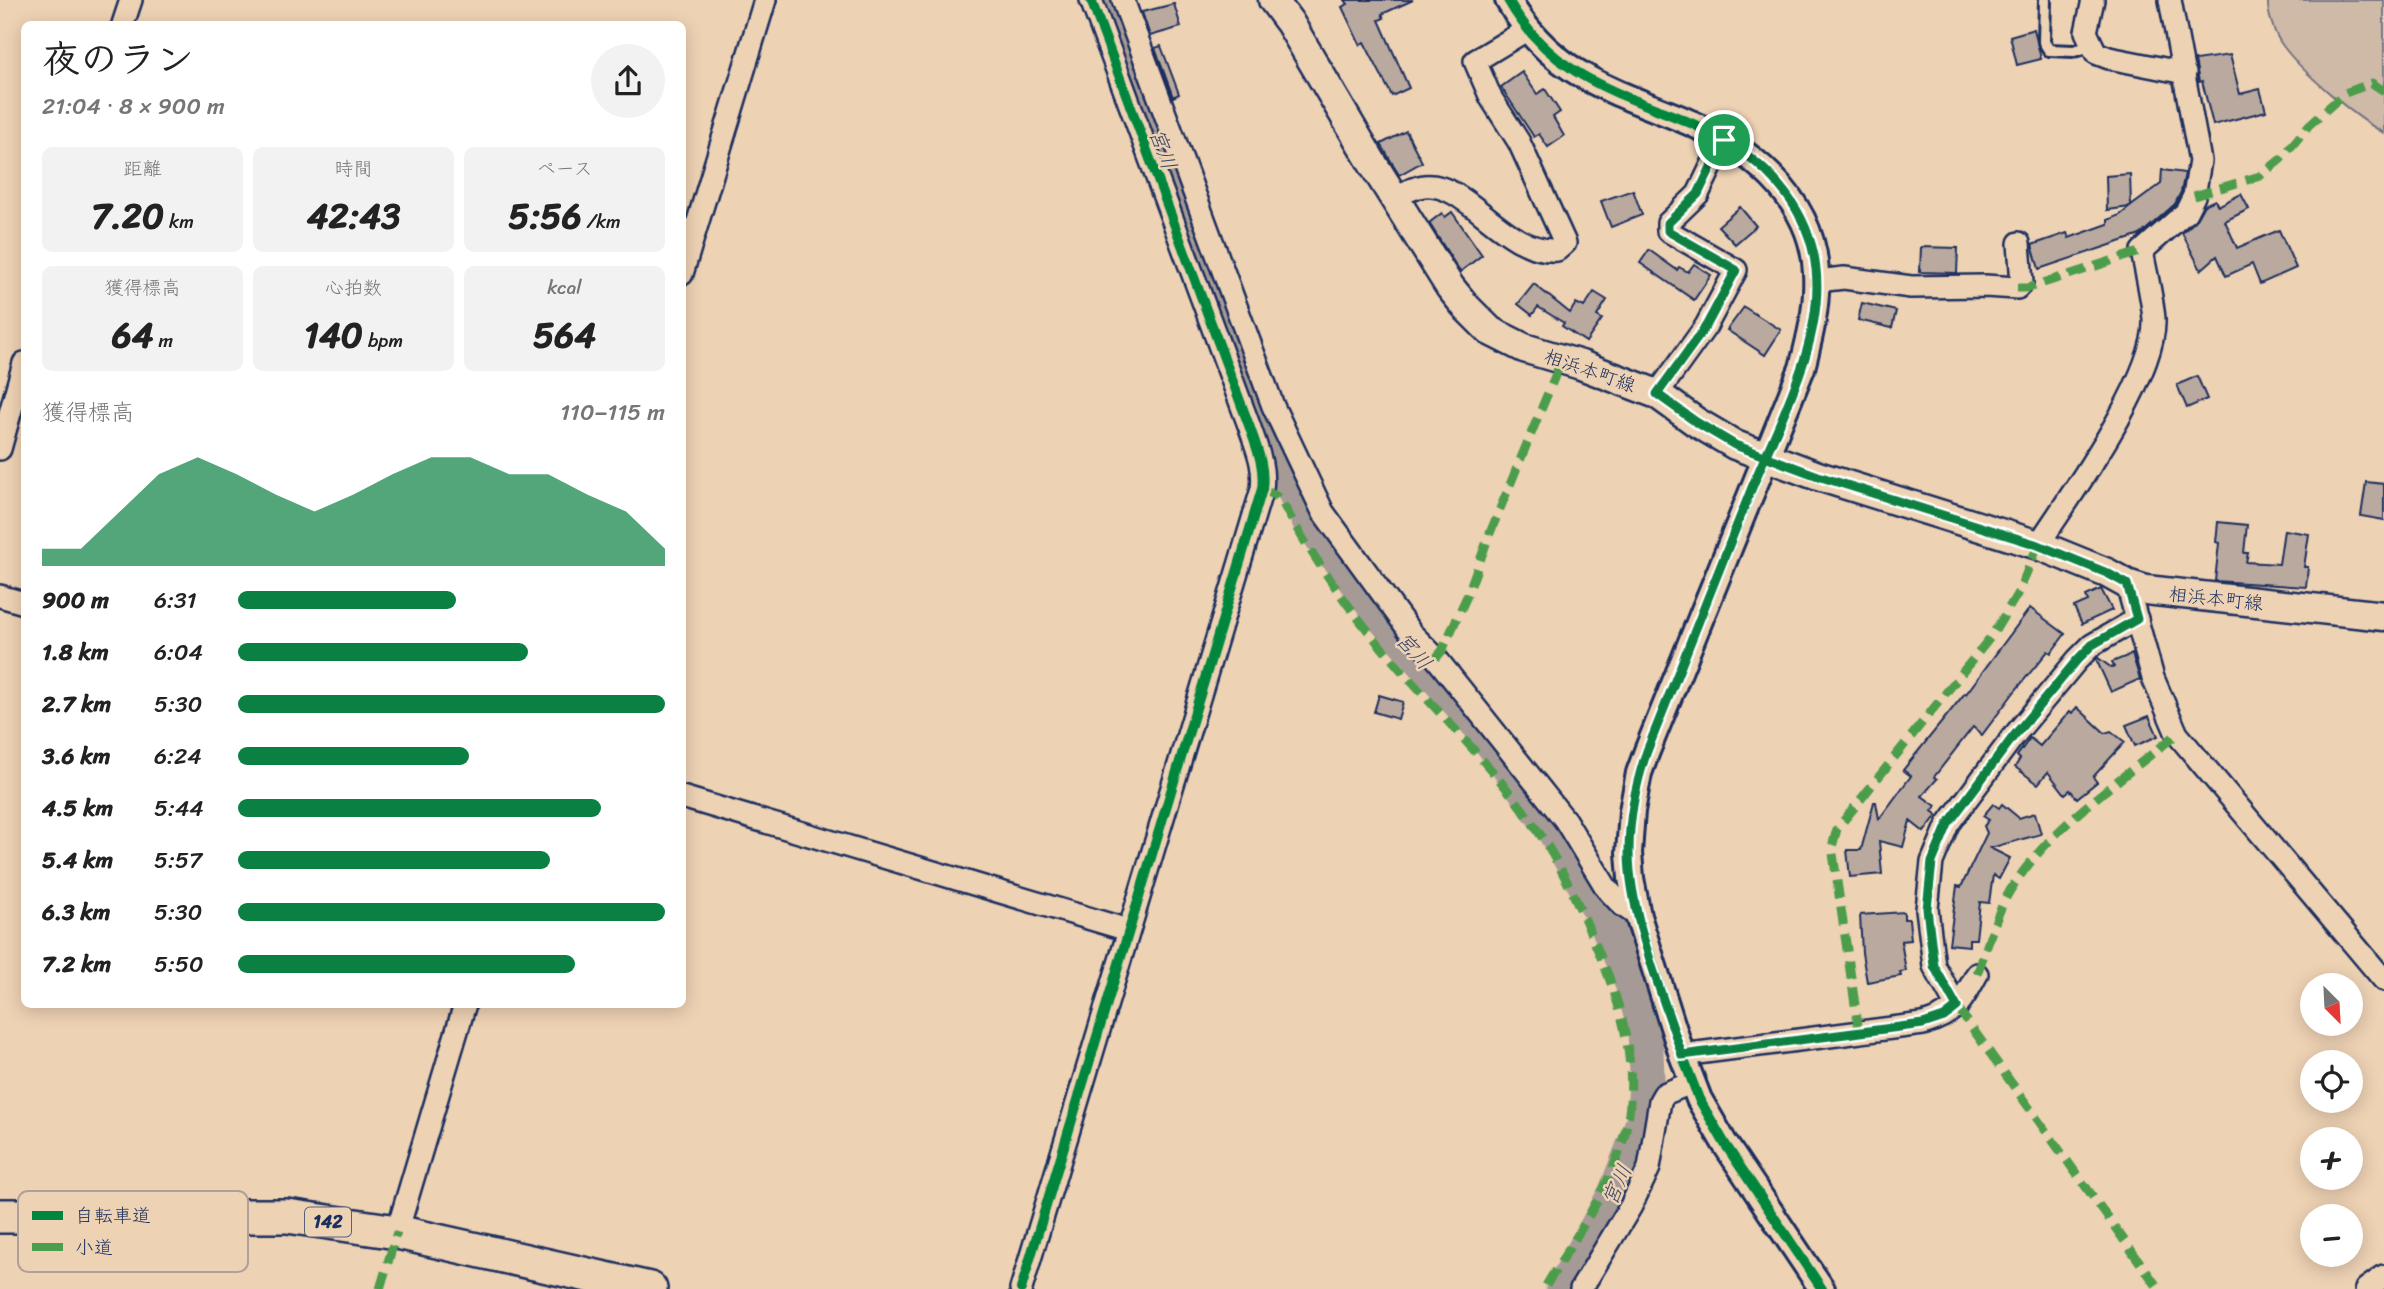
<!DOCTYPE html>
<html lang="ja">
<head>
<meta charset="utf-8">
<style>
	:root { --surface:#fff; --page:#f2f2f2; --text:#222; --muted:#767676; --accent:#0b8043 }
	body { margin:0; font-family:Sriracha,"Klee One",sans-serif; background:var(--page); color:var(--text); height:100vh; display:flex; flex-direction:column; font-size:26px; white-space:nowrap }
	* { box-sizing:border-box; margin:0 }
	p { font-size:23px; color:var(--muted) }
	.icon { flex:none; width:38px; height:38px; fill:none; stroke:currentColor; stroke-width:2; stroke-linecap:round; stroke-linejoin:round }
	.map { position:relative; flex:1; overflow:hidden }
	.drawer { position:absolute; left:21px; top:21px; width:665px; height:987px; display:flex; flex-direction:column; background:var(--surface); border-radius:10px; box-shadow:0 4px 18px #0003 }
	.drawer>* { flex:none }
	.needle { width:46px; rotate:156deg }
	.controls { position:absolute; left:2300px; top:973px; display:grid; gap:14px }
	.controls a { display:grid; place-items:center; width:63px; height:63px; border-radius:50%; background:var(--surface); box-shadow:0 4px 18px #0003; font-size:35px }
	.pin { position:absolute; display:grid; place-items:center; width:60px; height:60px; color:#fff; margin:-30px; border:4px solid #fff; border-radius:50%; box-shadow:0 2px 7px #0007 }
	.round { display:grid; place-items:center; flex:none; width:74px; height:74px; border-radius:37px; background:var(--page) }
	.overview { display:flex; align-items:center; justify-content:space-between; height:119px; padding:0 21px }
	h1 { font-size:38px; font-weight:800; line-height:52px }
	.metrics { display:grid; grid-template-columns:repeat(3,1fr); gap:10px; height:119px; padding:7px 21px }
	.metrics div { display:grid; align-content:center; border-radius:10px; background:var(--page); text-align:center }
	.metrics b { font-size:35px; font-weight:800 }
	.metrics small { font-size:19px; font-weight:400 }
	.metrics p { font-size:19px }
	.chart { height:196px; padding:14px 21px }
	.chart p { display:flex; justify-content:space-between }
	.chart svg { width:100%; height:126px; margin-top:7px; fill:var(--accent); opacity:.7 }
	ul { padding:0 21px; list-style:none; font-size:23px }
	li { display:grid; grid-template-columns:112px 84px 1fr; align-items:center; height:52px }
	li i { height:18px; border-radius:9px; background:var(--accent) }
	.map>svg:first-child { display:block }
	.green { fill:#cfbaa8; stroke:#757483; stroke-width:2 }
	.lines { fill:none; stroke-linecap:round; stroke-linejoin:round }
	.river { stroke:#a69a96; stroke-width:35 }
	.building { fill:#baa99f; stroke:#1b2f5e; stroke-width:2 }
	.service-casing { stroke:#1b2f5e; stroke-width:16 }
	.minor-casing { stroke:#1b2f5e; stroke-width:26 }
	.tertiary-casing { stroke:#1b2f5e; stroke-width:30 }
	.secondary-casing { stroke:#1b2f5e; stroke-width:33 }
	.trunk-casing { stroke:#1b2f5e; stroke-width:38 }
	.service { stroke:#eed2b4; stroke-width:10 }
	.minor { stroke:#eed2b4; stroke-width:21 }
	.tertiary { stroke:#eed2b4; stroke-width:24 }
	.secondary { stroke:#eed2b4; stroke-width:28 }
	.trunk { stroke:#eed2b4; stroke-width:33 }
	.quiet { stroke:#4c9d4c; stroke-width:9; stroke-dasharray:18 9; stroke-linecap:butt }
	.cycleway-casing { stroke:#eed2b4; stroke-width:15 }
	.cycleway { stroke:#00873e; stroke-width:10 }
	.route-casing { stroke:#fff; stroke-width:14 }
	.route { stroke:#0b8043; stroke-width:9 }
	.labels { text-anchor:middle; stroke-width:5; stroke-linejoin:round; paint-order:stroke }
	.shield { fill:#eed2b4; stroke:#5a6078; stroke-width:2 }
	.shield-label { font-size:18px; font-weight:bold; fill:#1b2f5e }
	.street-label { font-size:19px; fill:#1b2f5e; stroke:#eed2b4 }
	.water-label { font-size:21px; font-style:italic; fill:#374469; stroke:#eed2b4 }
	.key { fill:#eed2b4; stroke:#afa19a; stroke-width:2 }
	.key-label { font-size:19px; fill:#1b2f5e }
</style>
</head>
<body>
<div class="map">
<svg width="2384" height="1289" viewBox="0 0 2384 1289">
	<rect width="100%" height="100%" fill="#eed2b4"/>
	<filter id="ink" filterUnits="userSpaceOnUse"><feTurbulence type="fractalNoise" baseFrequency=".0143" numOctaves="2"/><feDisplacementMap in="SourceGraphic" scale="14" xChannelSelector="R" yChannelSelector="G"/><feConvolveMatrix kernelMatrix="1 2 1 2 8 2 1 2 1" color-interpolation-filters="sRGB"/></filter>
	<g filter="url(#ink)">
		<path class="green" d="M2268 0H2384V133C2355 117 2303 73 2283 46 2275 35 2267 14 2268 0Z"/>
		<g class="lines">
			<polyline class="river" points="1109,0 1231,334 1286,475 1310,522 1386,620 1480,726 1557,835 1603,916 1631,980 1645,1029 1647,1074 1643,1122 1615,1194 1563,1289"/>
		</g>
		<g class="building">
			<polygon points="1345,0 1413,0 1382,14 1384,18 1379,20 1409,88 1392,96 1364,42 1360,45 1342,7 1348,4"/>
			<polygon points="1174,4 1181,27 1150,36 1142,12"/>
			<polygon points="2034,29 2041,59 2017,65 2010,36"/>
			<polygon points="1161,46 1179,94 1173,97 1155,48"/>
			<polygon points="2230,55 2240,94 2260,89 2266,111 2213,125 2202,81 2199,82 2195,60"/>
			<polygon points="1522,72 1537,94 1545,89 1560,112 1553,117 1564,136 1548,147 1539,134 1534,137 1501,87"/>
			<polygon points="1406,131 1422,162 1399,175 1381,144"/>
			<polygon points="2162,170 2185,173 2181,192 2175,204 2140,235 2039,269 2032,245 2067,233 2069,238 2108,224 2108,220 2120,215 2130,207 2107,210 2106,176 2130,174 2131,206 2161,184"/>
			<polygon points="1633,190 1642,215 1611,227 1601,201"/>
			<polygon points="2241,194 2249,209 2225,221 2237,248 2279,230 2296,268 2260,284 2252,264 2226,276 2217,256 2201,270 2182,233 2195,221 2204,205 2215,200 2218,206"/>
			<polygon points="1740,207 1756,226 1735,244 1718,226"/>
			<polygon points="1452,212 1482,255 1460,272 1429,223 1442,213 1445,217"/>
			<polygon points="1921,247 1958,248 1957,273 1920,272"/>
			<polygon points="1649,250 1677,270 1679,267 1688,272 1694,264 1711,275 1694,300 1640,263"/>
			<polygon points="1534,284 1570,313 1576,303 1584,307 1594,292 1607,300 1597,316 1602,319 1586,342 1562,326 1564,323 1538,307 1532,315 1518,304"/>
			<polygon points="1862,303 1896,311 1892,328 1858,320"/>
			<polygon points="1744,307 1781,330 1765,355 1727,330"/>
			<polygon points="2197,376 2207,399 2187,408 2177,385"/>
			<polygon points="2366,482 2384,484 2384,520 2361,516"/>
			<polygon points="2218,522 2247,525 2244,553 2248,553 2246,562 2279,564 2284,530 2309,534 2304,567 2308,567 2306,587 2215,581 2219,543 2216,542"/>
			<polygon points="2101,589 2112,610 2082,624 2074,607 2088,601 2086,596"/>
			<polygon points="2030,608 2065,634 2051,653 2048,651 2015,691 1982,735 1973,727 1934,777 1937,779 1922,796 1936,806 1932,811 1937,815 1924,832 1910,821 1903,847 1879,841 1882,874 1850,877 1847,850 1861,850 1874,802 1876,802 1879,819 1911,776 1903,770 1965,693 1966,694"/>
			<polygon points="2132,654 2140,679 2111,692 2096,659 2098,658 2112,668 2114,667 2112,662"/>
			<polygon points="1379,695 1403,702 1398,719 1374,712"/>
			<polygon points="2077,707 2105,733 2111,731 2125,742 2093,777 2097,782 2077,798 2070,790 2065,794 2048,772 2038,784 2015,767 2020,759 2017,756 2030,738 2040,746 2070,711 2072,713"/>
			<polygon points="2149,716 2158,736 2135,746 2126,725"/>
			<polygon points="1993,804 1999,808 2002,804 2019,818 2035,813 2041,834 1990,848 2010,858 1999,879 1993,875 1989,903 1980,902 1976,939 1969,939 1969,946 1949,944 1957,886 1961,887 1987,833 1984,826 1989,820 1983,816"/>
			<polygon points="1904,912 1904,919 1909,919 1911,940 1901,941 1906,971 1900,972 1901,976 1867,982 1862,953 1860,915"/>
		</g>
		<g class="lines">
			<g class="service-casing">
				<polyline id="service" points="2045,0 2044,42 2049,50 2074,51 2091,46"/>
			</g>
			<g class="minor-casing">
				<g id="minor">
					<polyline points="1123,0 1273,406 1323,512 1411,633 1436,658 1565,820 1607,889 1622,905 1638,916"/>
					<polyline points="2093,0 2086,32 2096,53 2109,58 2185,73"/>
					<polyline points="123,24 131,0"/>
					<path d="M1394 199C1403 193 1413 187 1424 186 1467 181 1505 254 1557 250L1565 243 1519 142 1491 98 1475 61 1528 29"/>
					<polyline points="682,274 765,0"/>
					<polyline points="1817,281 1844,278 1911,287 1985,286 2017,288 2022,283 2019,243"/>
					<polyline points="1657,394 1706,326 1736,270 1668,231 1668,223 1698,194 1724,140"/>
					<polyline points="0,449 24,363"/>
					<path d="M2038 545C2071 495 2157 376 2154 319 2152 296 2146 273 2142 251L2186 212 2194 196 2200 161 2170 0"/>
					<polyline points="2127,584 2153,678 2177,734 2384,980"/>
					<polyline points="0,596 24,603"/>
					<polyline points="682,797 1128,930"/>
					<polyline points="1957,1007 1934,966 1927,909 1932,862 1948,824 2013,737 2077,660 2092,645 2137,619"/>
					<path d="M1682 1055 1923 1024C1955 1014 1962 1003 1977 974"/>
					<polyline points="397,1232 465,1004"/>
					<path d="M1021 1289 1262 489C1265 466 1257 449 1250 428L1091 0"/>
					<polyline points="1581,1289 1631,1206 1649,1168 1660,1101 1664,1094 1693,1082"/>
					<polyline points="2366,1289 2384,1276"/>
				</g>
			</g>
			<g class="tertiary-casing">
				<path id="tertiary" d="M1508 0C1549 72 1607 89 1679 118 1746 145 1813 196 1816 273 1818 305 1810 337 1802 368L1647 751 1639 773 1632 811 1629 853 1631 878 1638 916 1682 1055 1699 1099 1725 1144 1822 1289"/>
			</g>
			<g class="secondary-casing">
				<polyline id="secondary" points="1273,0 1290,23 1373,164 1450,287 1467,308 1490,331 1524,348 1581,365 1657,394 1696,422 1735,445 1818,476 2038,545 2107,573 2127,584 2146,590 2384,616"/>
			</g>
			<g class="trunk-casing">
				<polyline id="trunk" points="0,1216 287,1216 397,1232 650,1289"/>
			</g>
			<use href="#service" class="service"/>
			<use href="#minor" class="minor"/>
			<use href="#tertiary" class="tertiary"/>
			<use href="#secondary" class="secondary"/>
			<use href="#trunk" class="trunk"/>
			<g class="quiet">
				<polyline points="2194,196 2260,176 2281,159 2309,125 2345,93 2372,83 2384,91"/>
				<polyline points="2017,288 2028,288 2142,251"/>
				<path d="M1262 489 1276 496 1283 504C1305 545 1340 596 1369 632 1421 697 1483 753 1531 821 1559 860 1579 905 1597 948 1620 1001 1636 1055 1629 1113 1620 1177 1576 1235 1544 1289"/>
				<polyline points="1436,658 1442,651 1467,596 1490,533 1562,359"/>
				<path d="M1977 974C1989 943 1997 907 2017 880 2058 821 2122 779 2177 734"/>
				<polyline points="1957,1007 2159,1289"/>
				<polyline points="1859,1032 1832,847 1837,829 1993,634 2019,591 2038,545"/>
				<polyline points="380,1289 397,1232"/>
			</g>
			<g class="cycleway-casing">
				<g id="cycleway">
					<path d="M1508 0C1549 72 1607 89 1679 118 1746 145 1813 196 1816 273 1818 305 1810 337 1802 368L1647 751 1639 773 1632 811 1629 853 1631 878 1638 916 1682 1055 1699 1099 1725 1144 1822 1289"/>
					<path d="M1021 1289 1262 489C1265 466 1257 449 1250 428L1091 0"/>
				</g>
			</g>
			<use href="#cycleway" class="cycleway"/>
		</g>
	</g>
	<g class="lines" filter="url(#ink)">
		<g class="route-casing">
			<path id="route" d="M1724 140C1772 168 1810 212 1816 269 1824 343 1778 423 1751 490 1716 577 1682 664 1647 751 1636 783 1629 818 1629 852 1629 914 1663 996 1682 1055L1923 1024 1944 1017 1957 1007 1934 966 1927 909 1932 862 1948 824 2013 737 2077 660 2092 645 2137 619 2127 584 2107 573 2038 545 1818 476 1735 445 1696 422 1657 394 1706 326 1736 270 1668 231V223L1698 194 1724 140"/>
		</g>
		<use href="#route" class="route"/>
	</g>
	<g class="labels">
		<rect class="shield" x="305" y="1207.5" width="46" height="29" rx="5"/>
		<g class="shield-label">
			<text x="328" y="1228">142</text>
		</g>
		<g class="street-label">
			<text transform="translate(1590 370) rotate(19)" y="7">相浜本町線</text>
			<text transform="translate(2216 598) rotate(6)" y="7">相浜本町線</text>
		</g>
		<g class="water-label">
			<text transform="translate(1163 149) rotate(70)" y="7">宮川</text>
			<text transform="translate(1414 651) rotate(48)" y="7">宮川</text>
			<text transform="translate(1617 1185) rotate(-66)" y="7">宮川</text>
		</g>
	</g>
	<rect x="18" y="1191" width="230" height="81" rx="10" class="key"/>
	<rect x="32" y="1211" width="31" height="9" fill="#00873e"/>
	<rect x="32" y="1243" width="31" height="8" fill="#4c9d4c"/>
	<g class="key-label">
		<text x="75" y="1222">自転車道</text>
		<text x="75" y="1254">小道</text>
	</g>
</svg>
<div class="controls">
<a><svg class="needle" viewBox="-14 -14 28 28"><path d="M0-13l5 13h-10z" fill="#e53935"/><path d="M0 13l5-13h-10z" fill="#767676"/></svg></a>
<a><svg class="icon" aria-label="locate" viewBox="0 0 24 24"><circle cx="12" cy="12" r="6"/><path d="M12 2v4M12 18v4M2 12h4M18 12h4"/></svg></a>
<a>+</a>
<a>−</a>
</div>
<div class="pin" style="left:1724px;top:140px;background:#1e9e55"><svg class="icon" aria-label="arrive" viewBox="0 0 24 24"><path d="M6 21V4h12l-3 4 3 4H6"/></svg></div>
<section class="drawer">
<div class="overview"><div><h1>夜のラン</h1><p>21:04 · 8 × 900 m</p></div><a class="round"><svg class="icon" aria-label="share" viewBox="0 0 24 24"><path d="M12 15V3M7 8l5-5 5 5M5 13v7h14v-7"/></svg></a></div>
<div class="metrics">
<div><p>距離</p><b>7.20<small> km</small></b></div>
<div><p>時間</p><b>42:43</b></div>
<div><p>ペース</p><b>5:56<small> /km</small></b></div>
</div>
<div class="metrics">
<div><p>獲得標高</p><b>64<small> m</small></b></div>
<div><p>心拍数</p><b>140<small> bpm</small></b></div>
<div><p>kcal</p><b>564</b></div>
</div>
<div class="chart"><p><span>獲得標高</span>110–115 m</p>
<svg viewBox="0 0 160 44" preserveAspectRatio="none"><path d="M0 44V38L10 38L20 25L30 12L40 6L50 12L60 19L70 25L80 19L90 12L100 6L110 6L120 12L130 12L140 19L150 25L160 38V44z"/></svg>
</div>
<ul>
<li><b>900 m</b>6:31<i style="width:51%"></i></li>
<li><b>1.8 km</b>6:04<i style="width:68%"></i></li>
<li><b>2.7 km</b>5:30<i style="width:100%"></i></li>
<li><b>3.6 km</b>6:24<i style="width:54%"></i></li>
<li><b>4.5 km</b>5:44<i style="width:85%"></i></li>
<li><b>5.4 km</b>5:57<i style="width:73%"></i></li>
<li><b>6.3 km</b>5:30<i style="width:100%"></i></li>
<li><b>7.2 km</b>5:50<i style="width:79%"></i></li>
</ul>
</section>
</div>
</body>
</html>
